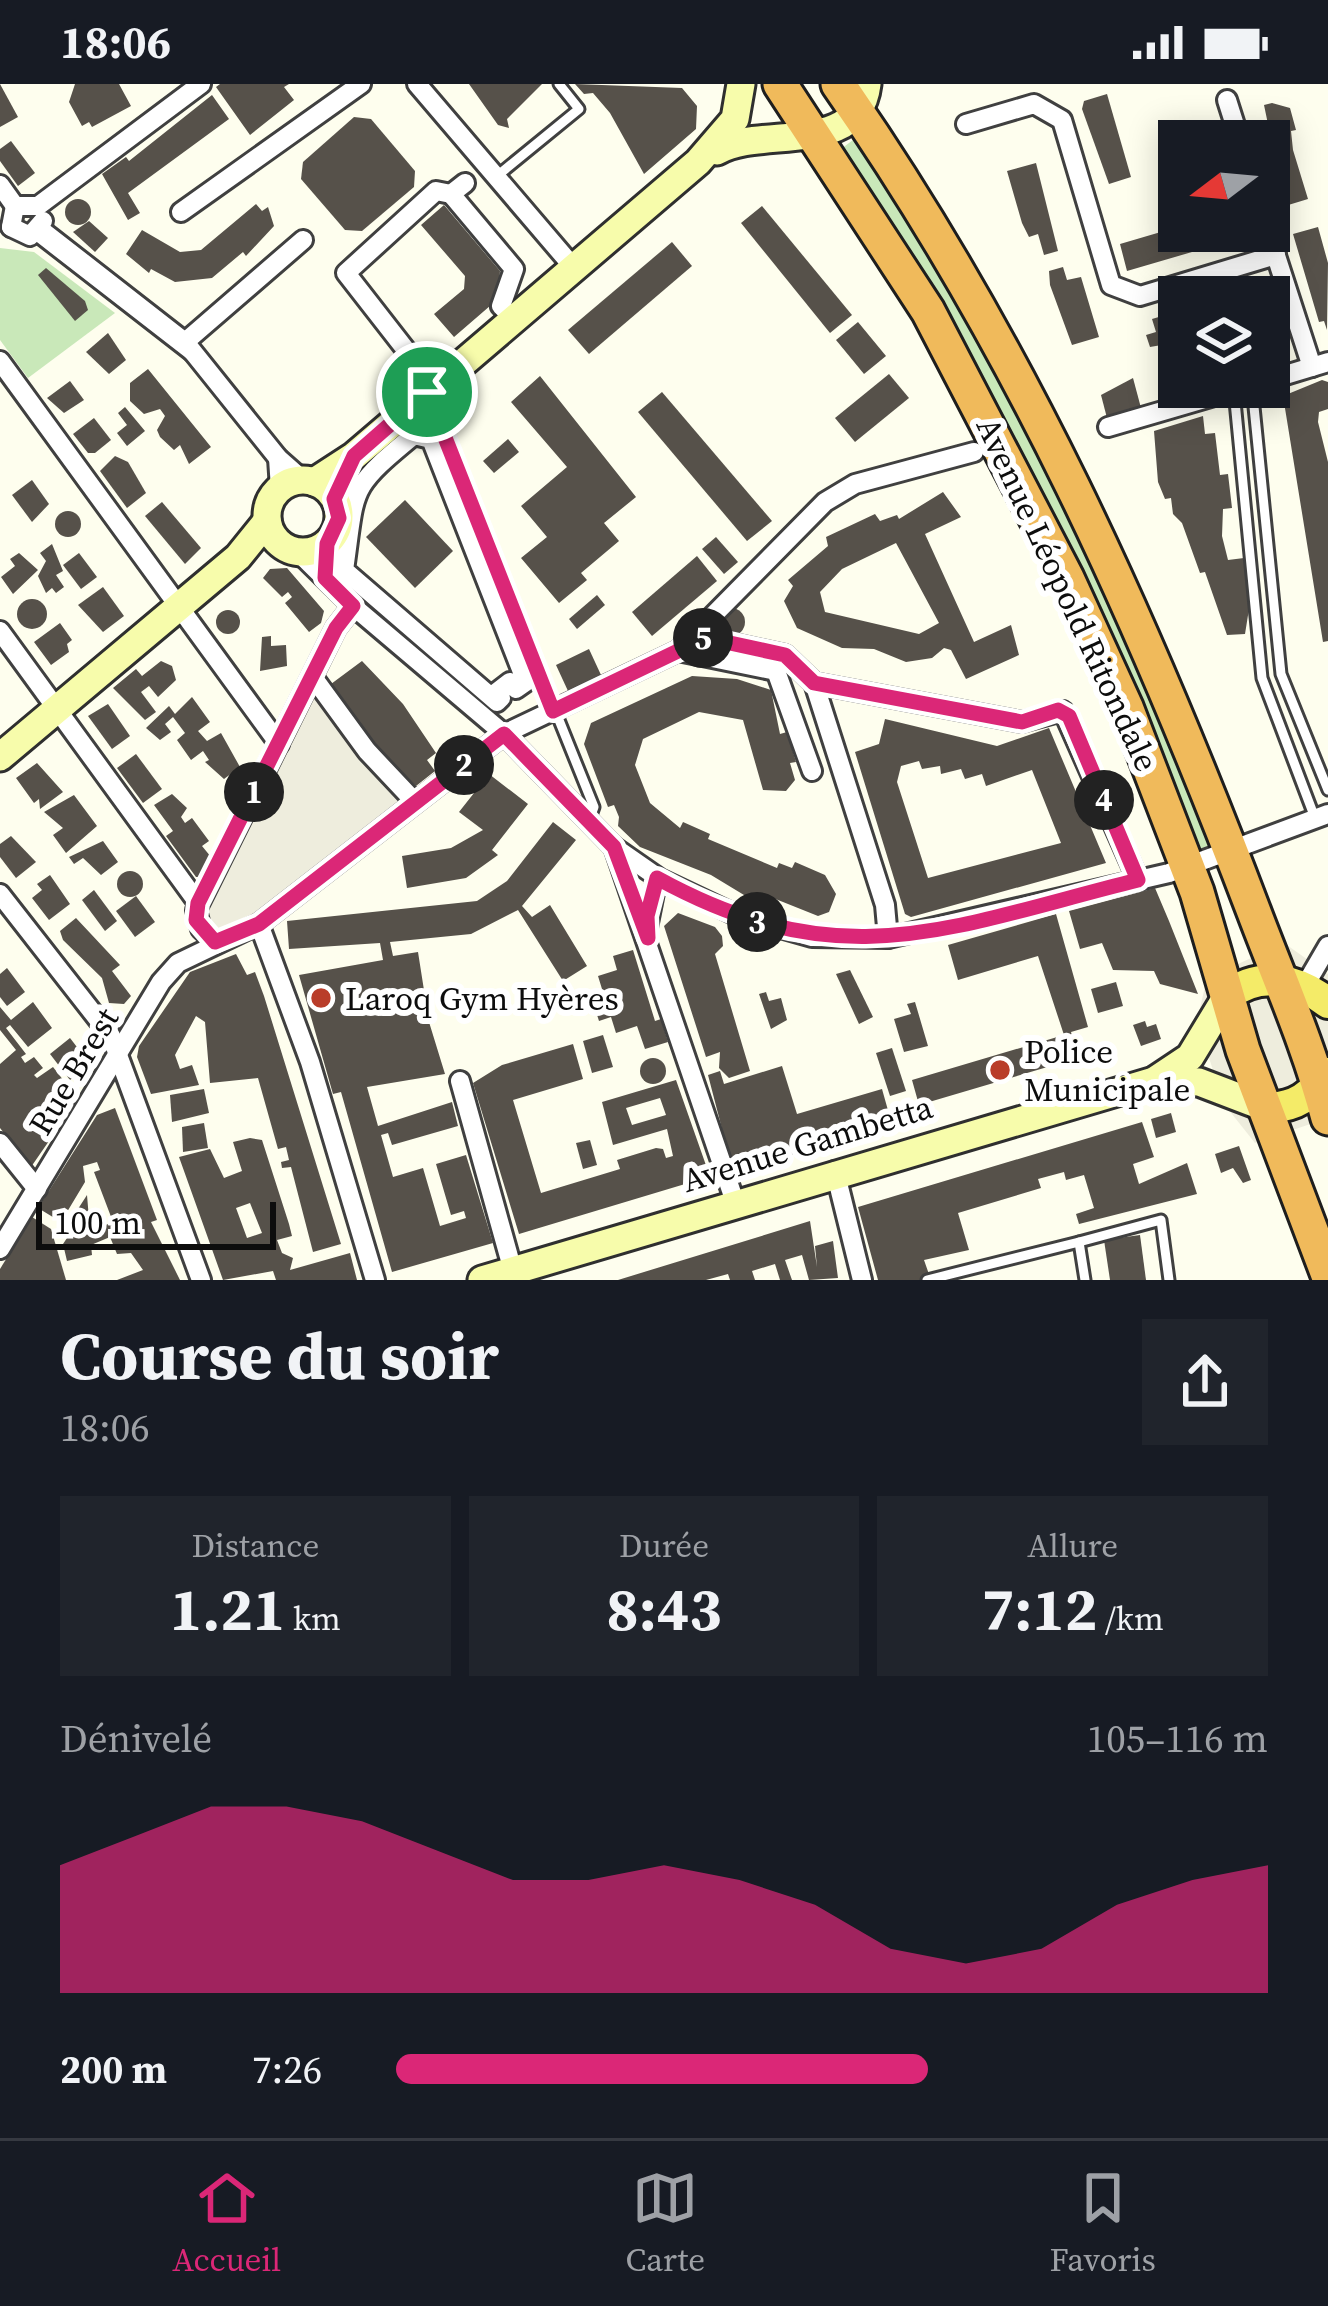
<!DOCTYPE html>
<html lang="fr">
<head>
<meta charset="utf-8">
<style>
	:root { --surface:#171b24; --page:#20242c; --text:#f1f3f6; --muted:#9ea1a6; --line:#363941; --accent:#db2777 }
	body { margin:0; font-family:"Source Serif 4",serif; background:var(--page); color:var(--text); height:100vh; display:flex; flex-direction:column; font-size:45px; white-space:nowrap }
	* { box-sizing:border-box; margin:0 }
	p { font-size:39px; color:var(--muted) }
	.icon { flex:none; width:66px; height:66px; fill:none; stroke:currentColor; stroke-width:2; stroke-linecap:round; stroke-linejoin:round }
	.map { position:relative; height:1196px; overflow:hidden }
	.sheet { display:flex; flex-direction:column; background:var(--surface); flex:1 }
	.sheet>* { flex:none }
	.needle { width:78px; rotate:254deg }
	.tools { position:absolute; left:1158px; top:36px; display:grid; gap:24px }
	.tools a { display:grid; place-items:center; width:132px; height:132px; border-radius:0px; background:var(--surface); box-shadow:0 6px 30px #0003; font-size:60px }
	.scale { position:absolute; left:36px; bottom:30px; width:240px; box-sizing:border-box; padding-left:12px; border:6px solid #0d0d0d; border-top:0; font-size:33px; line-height:42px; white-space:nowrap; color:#0d0d0d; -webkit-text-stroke:9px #fff; paint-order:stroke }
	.pin { position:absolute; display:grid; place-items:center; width:102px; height:102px; color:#fff; margin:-51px; border:6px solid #fff; border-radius:50%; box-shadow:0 3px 12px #0007 }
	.km { position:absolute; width:60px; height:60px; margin:-30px; border-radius:50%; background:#222; color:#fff; font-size:33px; line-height:60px; text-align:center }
	.round { display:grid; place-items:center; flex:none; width:126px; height:126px; border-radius:0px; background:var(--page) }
	.headline { display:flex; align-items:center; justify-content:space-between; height:204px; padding:0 60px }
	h1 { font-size:66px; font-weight:700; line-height:90px }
	.figures { display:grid; grid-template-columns:repeat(3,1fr); gap:18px; height:204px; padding:12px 60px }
	.figures div { display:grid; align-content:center; border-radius:0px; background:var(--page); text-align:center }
	.figures b { font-size:60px; font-weight:700 }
	.figures small { font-size:33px; font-weight:400 }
	.figures p { font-size:33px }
	.chart { height:336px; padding:24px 60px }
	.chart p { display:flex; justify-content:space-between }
	.chart svg { width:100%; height:216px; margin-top:12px; fill:var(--accent); opacity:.7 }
	ul { padding:0 60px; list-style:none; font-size:39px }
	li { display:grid; grid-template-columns:192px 144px 1fr; align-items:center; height:90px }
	li i { height:30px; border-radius:15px; background:var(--accent) }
	.status { display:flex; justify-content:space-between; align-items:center; height:84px; padding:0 60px; background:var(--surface); direction:ltr }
	.status svg { height:33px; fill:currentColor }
	.tabs { display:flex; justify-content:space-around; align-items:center; height:168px; border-top:3px solid var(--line); background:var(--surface); font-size:33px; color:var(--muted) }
	.tabs a { display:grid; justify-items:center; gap:6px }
	.tabs .active { color:var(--accent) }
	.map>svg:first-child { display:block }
	.green { fill:#c9e8b9 }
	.plaza { fill:#eeeddd }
	.building { fill:#56514a; fill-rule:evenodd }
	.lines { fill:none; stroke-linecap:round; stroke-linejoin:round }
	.lane-casing { stroke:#404040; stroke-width:15 }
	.street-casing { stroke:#404040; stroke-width:24 }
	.secondary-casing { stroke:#2f2f2f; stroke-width:33 }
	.primary-casing { stroke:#1e1e1e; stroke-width:36 }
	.highway-casing { stroke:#1e1e1e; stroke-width:39 }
	.lane { stroke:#fff; stroke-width:9 }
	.street { stroke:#fff; stroke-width:18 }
	.secondary { stroke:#f7fcab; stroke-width:27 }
	.primary { stroke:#f4eb68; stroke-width:30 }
	.highway { stroke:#f0ba5b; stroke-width:33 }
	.route-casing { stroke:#fff; stroke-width:24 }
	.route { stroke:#db2777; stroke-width:15 }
	.poi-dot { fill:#b93d2a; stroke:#fff; stroke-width:4.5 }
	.labels { text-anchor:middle; stroke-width:12; stroke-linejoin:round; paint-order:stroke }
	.street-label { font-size:33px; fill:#0d0d0d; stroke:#fff }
	.poi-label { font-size:33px; fill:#0d0d0d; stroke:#fff; text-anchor:start }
</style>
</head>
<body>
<div class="status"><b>18:06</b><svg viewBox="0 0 49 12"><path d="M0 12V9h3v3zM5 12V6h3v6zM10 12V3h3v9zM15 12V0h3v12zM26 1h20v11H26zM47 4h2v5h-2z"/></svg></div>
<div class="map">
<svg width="1328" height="1196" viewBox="0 0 1328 1196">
	<rect width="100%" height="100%" fill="#fefeee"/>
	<g class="green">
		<polygon points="857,53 912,138 1057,395 1216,767 1199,773 1065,457 1011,348 841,65"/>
		<polygon points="0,164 34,168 115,229 28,294 0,256"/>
	</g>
	<g class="plaza">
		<polygon points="317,610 405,719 229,848 216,851 207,846 203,826"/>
		<polygon points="1284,859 1328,890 1328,1034 1255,1059 1224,1020 1197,937 1207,894"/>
	</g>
	<g class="building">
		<polygon points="0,0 18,33 0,43"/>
		<polygon points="75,0 119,0 131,22 92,43 89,38 82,42 69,18"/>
		<polygon points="220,0 289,0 284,3 294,16 250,51 216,3"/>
		<polygon points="469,0 542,0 507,35 509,44 498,41"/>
		<polygon points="575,0 682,4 697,22 696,45 644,90 610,29 593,9 584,10"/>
		<polygon points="1107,10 1131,93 1109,100 1082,25 1084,17"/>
		<polygon points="212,11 229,35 128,109 140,129 128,136 102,90 126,73 129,77"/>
		<polygon points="1272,19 1290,24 1296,46 1291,47 1293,66 1308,115 1285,122 1263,47 1269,45 1264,21"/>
		<polygon points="354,33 371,35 415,87 414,103 362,147 345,146 301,95 303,78"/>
		<polygon points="1208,39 1213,57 1181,57 1179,47"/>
		<polygon points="11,57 35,89 18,102 0,77 0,65"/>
		<polygon points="1036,79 1058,167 1044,171 1038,150 1029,153 1022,139 1007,87"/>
		<circle cx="78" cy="128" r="13"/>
		<polygon points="256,120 262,127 268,123 274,142 246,172 243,168 212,194 175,198 151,185 149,189 126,170 142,146 180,168 201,166"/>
		<polygon points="444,121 500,187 498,215 454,253 434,230 464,205 465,192 421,141"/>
		<polygon points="762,122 852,231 830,249 741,139"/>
		<polygon points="1179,131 1179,147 1186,147 1192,168 1127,187 1120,160 1171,145 1165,136"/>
		<polygon points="89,137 108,154 95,168 73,148"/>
		<polygon points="1318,143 1328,179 1327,246 1324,237 1319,238 1293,150"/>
		<polygon points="672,158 692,182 589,270 568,246"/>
		<polygon points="1063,183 1067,196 1081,193 1099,253 1072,261 1050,201 1049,187"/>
		<polygon points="46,184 85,217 88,226 75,237 38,191"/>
		<polygon points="1179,227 1179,258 1150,263 1146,251 1156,248 1152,235"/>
		<polygon points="858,238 886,272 864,290 836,256"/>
		<polygon points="108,249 126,276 109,290 86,268"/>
		<polygon points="148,285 211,363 189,380 180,361 174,366 160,353 157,346 165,332 160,325 144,330 130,317 130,299"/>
		<polygon points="889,290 909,314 855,358 835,334"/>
		<polygon points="540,292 636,413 604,439 619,457 581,489 587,496 559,519 521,474 547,453 521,422 567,383 511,318"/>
		<polygon points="1133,294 1141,324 1107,334 1101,311"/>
		<polygon points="1322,296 1328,298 1328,325 1319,328 1318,338 1328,378 1328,557 1323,558 1283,312"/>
		<polygon points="70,297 84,316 64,329 47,314"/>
		<polygon points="662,308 772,437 747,457 638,328"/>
		<polygon points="125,323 145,347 127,362 117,349 127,341 118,329"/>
		<polygon points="1203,332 1205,350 1215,349 1220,391 1228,390 1232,424 1223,425 1222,452 1228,476 1244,474 1249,525 1245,550 1227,551 1205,488 1200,489 1182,439 1173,430 1171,414 1165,415 1158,398 1154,347"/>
		<polygon points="94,334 111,356 95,369 88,369 73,350"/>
		<polygon points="508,355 519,368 494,389 483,377"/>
		<polygon points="115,372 128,378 146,409 127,424 100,387"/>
		<polygon points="32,396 49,420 32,438 12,411"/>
		<path d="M943 408 961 433 925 450 974 558 1011 541 1019 571 966 595 951 566 944 564 932 574 906 578 874 565 842 564 797 544 784 517 793 502 788 496 828 462 826 453 875 430 880 437 897 431 899 435ZM896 459 939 539 919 550 825 528 820 508 842 485Z"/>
		<polygon points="405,416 453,467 415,504 366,453"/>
		<polygon points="162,418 201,464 185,480 145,432"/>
		<circle cx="68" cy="440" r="13"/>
		<polygon points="716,453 738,478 724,490 702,465"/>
		<polygon points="52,460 63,487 56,491 64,503 56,509 52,504 46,509 38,492 46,477 40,469"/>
		<polygon points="19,469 38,486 13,510 1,493 15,482 10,475"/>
		<polygon points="79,469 97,493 81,505 63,481"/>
		<polygon points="697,472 717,497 652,552 632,528"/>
		<polygon points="287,484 324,527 321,539 309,548 285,519 292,513 288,508 282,513 263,494 270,485"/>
		<polygon points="103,503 124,532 103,548 78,521"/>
		<polygon points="597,511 605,521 577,545 569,535"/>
		<circle cx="32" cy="530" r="15"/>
		<circle cx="731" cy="538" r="14"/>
		<circle cx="228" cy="538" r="12"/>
		<polygon points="60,539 72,556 67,560 69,568 51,581 34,558"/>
		<polygon points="271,552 271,562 286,561 287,582 260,587 262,553"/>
		<polygon points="589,565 601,591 568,607 556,581"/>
		<polygon points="161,577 172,582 176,596 158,613 149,602 141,608 156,628 145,636 113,604 136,585 142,592"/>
		<polygon points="362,577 403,620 436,669 427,676 435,687 416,702 364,650 331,600"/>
		<polygon points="692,592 737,595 771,606 780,650 787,648 796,678 790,679 795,696 786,707 763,706 743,636 699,628 643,655 635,681 650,719 680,744 683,738 710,750 708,755 777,784 779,779 792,784 795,778 825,791 836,810 829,828 818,832 768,812 766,817 744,811 711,791 640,763 618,742 619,733 614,721 608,723 584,660 591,639"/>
		<polygon points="192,613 210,638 198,647 207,657 221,649 240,683 224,695 205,678 209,676 203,667 191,676 177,656 185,649 173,633 165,640 171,648 160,656 146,644 169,622 175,630"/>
		<polygon points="108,620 130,652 112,665 88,632"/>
		<path d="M885 635 997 662 1049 644 1106 779 911 833 905 830 855 668 879 660ZM919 677 922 685 940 682 941 690 961 685 965 695 982 690 986 702 1032 686 1061 759 928 794 897 698 901 682Z"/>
		<polygon points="136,670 162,705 143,719 117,684"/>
		<polygon points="37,679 63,708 40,725 39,715 34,719 16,694"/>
		<polygon points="489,690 528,720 492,766 498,771 466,794 407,804 402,772 451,764 483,746 459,728"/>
		<polygon points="172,710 187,724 181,733 185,739 192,734 209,757 202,762 211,773 202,793 196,793 166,752 173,747 154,721"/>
		<polygon points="74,711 97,742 66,769 53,751 63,744 44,728"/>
		<polygon points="553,738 576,756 522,822 532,833 550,821 587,882 563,897 518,826 471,850 390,858 393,872 418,868 429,938 445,990 367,1003 378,1042 452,1018 458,1042 392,1061 388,1049 381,1051 393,1093 423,1084 440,1142 466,1134 464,1127 451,1131 436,1080 466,1071 493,1159 392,1188 341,1008 333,1010 299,891 383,876 380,859 289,865 287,837 477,817 507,797"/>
		<polygon points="11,752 36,778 16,794 0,773 0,760"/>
		<polygon points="103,757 118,778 101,791 83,774 74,780 69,773"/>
		<circle cx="130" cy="800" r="13"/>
		<polygon points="50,791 70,820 49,836 32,814 42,806 37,800"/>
		<polygon points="1155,804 1169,837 1198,910 1160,900 1154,887 1113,886 1102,859 1080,865 1069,827"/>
		<polygon points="94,806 117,837 105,847 82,816"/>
		<polygon points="136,812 155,838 135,853 116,827"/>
		<polygon points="678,829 715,843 722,852 723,862 715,870 750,987 729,994 719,984 720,968 706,973 664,842"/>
		<polygon points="1056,830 1088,943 1071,948 1078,974 919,1021 912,996 1064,951 1038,872 958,896 948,861"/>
		<polygon points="76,834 120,881 112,887 131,912 124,920 109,919 102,894 63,856 60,847"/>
		<polygon points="633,866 655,937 661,935 668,958 645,965 637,942 616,949 611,933 599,937 590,909 602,905 598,892 617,886 613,872"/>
		<polygon points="236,870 247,891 255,888 264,912 341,1160 313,1168 291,1083 282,1084 281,1078 289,1076 286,1063 278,1065 258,994 210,999 205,938 196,932 175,971 180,985 192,981 199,1001 151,1010 137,973 139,962 190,888"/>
		<polygon points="7,884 25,908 7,922 0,913 0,890"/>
		<polygon points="850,886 873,933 859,940 836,890"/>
		<polygon points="1116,898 1123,922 1098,929 1091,905"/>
		<polygon points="766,908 769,917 781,914 787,936 771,945 759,910"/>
		<polygon points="33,918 52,944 28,963 10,941 6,944 26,970 21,973 25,979 34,973 43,984 34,991 37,994 53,983 78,1015 31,1083 0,1044 0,980 16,966 0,946 0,923 11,936"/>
		<polygon points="915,918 928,962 904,968 894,935 911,930 907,920"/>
		<polygon points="1145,937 1147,943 1156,940 1161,955 1141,962 1133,941"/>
		<polygon points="603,951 613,983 592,989 583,957"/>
		<polygon points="70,954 90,980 70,996 50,970"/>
		<path d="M573 960 583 995 513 1016 541 1109 620 1085 617 1076 656 1064 663 1065 666 1074 673 1072 667 1045 613 1061 602 1018 676 996 708 1087 705 1094 519 1150 473 999 502 981ZM660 1014 666 1031 632 1041 626 1024Z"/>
		<polygon points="892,964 906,1007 890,1012 876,969"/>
		<circle cx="653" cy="987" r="13"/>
		<polygon points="782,982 797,1030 882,1005 891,1037 802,1069 754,1079 755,1084 734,1091 708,991 720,987 724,1000"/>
		<polygon points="204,1005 209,1029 172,1038 170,1011"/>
		<polygon points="115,1024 157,1136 151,1138 180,1196 117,1196 143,1186 131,1169 117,1170 110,1153 91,1161 92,1171 67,1177 63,1160 73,1145 67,1142 87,1111 90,1147 113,1138 94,1088 100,1086 97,1078 83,1082 85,1098 61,1138 38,1124 97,1031"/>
		<polygon points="1171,1029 1176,1048 1156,1054 1151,1035"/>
		<polygon points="1142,1038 1154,1073 1133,1080 1139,1100 1187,1079 1197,1110 1079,1140 1076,1130 1094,1124 1084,1091 1066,1096 1064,1088 1038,1095 1041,1104 958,1129 969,1166 924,1176 931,1196 878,1196 858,1123"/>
		<polygon points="204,1039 208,1064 183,1068 182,1043"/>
		<path d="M250 1054 262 1056 289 1140 292 1152 277 1156 282 1169 293 1174 290 1186 350 1169 357 1196H276L273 1187 223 1196 179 1073 210 1065 224 1094 242 1087 233 1058ZM250 1119 262 1149 247 1154 236 1124Z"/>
		<polygon points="590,1056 597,1081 583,1085 576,1059"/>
		<polygon points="1239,1062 1251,1096 1243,1099 1233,1084 1221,1089 1215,1070"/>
		<polygon points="32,1133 51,1145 66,1196 0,1196 0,1185"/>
		<polygon points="810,1137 817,1183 815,1162 833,1157 838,1194 809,1196 802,1171 785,1176 792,1196 780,1196 775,1180 752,1187 755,1196 730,1196 728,1190 706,1196 618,1196"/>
		<polygon points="1140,1151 1146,1196 1110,1196 1104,1156"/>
	</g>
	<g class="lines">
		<g class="lane-casing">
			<g id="lane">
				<polyline points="497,92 579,25 559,0"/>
				<polyline points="39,154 191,272"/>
				<polyline points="1252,303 1281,590 1328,706"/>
				<polyline points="1234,307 1262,594 1315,734"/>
				<polyline points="429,313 594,723 589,737"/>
				<polyline points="1079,1158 1161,1136 1169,1196"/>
				<polyline points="927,1196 1079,1158 1085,1196"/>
			</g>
		</g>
		<g class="street-casing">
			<g id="street">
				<polyline points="417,0 574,184"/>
				<polyline points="1227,16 1240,57"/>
				<polyline points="966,40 1034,20 1062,36 1111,201 1140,212 1276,171"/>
				<polyline points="465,99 451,110 514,185 501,222 505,226"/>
				<polyline points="0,101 15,122"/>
				<polyline points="38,122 201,0"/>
				<polyline points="181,128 361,0"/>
				<polyline points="11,143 30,152 43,137"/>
				<polyline points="11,143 15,122 38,122"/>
				<polyline points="40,145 185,258 278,374 303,396"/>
				<polyline points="1268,147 1312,283"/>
				<polyline points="185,258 303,156"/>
				<polyline points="0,277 279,660"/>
				<polyline points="1269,296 1328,278"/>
				<polyline points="434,302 346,189 436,107 451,110"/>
				<polyline points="1108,343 1245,303"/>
				<path d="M414 351 431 355 526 598 516 605 510 598 497 608 501 614 497 618 344 486C356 403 347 406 414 351Z"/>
				<polyline points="278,374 280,405"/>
				<polyline points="298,468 353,522 504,650 614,763 735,1118"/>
				<polyline points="325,494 327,460"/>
				<polyline points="0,547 198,819"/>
				<polyline points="693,551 785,571 814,599"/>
				<polyline points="678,567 776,587 812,687"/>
				<polyline points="313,593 367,667 415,718"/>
				<polyline points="614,763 660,795 738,832 812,853 888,854 1169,789 1328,730"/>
				<polyline points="0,810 111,952 201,1196"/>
				<polyline points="259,840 310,978 375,1196"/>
				<polyline points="647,844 657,794"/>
				<polyline points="888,854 885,821 814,599 1022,638 1063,627 1138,796"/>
				<polyline points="215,858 201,845 196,826 336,544 353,522"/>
				<polyline points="1300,910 1328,862"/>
				<polyline points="460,997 513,1187"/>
				<polyline points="0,1059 37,1105"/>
				<polyline points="835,1087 862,1196"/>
				<polyline points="0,1165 161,898 178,879 259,840 504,650 678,567 825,418 855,400 974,368"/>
			</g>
		</g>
		<g class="secondary-casing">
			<g id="secondary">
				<path d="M717 67C761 41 858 74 867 0"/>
				<circle cx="303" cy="432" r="36"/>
				<polyline points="314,398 354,372 698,78 735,35 741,0"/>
				<polyline points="0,673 238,473 267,437"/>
				<polyline points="1157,995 1190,973 1227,912"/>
				<polyline points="482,1196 1154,997 1199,998 1267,1024"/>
			</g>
		</g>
		<g class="primary-casing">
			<g id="primary">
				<path d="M1227 912C1260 886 1298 895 1328 919"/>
				<path d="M1267 1024C1297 1023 1310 1012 1328 989"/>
			</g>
		</g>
		<g class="highway-casing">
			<g id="highway">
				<polyline points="780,0 928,227 1067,494 1126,623 1197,808 1243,966 1328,1191"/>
				<path d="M838 0C1018 258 1143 535 1254 828 1280 897 1309 962 1328 1034"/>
			</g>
		</g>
		<use href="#lane" class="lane"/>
		<use href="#street" class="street"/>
		<use href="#secondary" class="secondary"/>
		<use href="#primary" class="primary"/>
		<use href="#highway" class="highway"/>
	</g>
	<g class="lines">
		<g class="route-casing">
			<path id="route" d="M427 308 553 627 678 567 693 551 785 571 814 599 1022 638 1058 626 1069 632 1138 796C949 843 843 896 657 794L647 832 648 854 614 763 504 650 259 840 215 858 196 836 198 819 336 544 353 522 325 494 327 460 339 434 334 415 354 372Z"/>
		</g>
		<use href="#route" class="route"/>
	</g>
	<g class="poi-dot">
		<circle cx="321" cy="914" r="12"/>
		<circle cx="1000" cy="986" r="12"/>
	</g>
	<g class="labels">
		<g class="street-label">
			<text transform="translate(1068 510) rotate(65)" y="12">Avenue Léopold Ritondale</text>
			<text transform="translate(73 987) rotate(-59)" y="12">Rue Brest</text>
			<text transform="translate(807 1059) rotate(-17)" y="12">Avenue Gambetta</text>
		</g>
		<g class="poi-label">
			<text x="345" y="926">Laroq Gym Hyères</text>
			<text x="1024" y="979">Police<tspan x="1024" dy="38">Municipale</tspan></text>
		</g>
	</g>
</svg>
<div class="tools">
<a><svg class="needle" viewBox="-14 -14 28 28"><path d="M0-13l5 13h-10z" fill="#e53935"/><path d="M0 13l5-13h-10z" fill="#9ea1a6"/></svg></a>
<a><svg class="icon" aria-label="layers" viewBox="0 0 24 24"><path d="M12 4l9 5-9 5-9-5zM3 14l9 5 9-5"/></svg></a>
</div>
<div class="scale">100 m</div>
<div class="pin" style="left:427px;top:308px;background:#1e9e55"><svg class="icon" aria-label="arrive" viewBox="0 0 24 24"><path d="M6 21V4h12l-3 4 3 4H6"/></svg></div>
<b class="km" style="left:254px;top:708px">1</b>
<b class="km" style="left:464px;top:681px">2</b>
<b class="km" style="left:757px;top:838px">3</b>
<b class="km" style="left:1104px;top:716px">4</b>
<b class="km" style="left:703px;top:554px">5</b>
</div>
<section class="sheet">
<div class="headline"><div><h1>Course du soir</h1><p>18:06</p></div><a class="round"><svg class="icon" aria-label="share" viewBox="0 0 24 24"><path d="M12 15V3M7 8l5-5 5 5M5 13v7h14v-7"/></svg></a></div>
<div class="figures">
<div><p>Distance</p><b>1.21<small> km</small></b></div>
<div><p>Durée</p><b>8:43</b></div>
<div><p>Allure</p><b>7:12<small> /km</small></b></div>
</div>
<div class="chart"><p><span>Dénivelé</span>105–116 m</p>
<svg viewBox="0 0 160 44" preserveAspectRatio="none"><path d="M0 44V18L10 12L20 6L30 6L40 9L50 15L60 21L70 21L80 18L90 21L100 26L110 35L120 38L130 35L140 26L150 21L160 18V44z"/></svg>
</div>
<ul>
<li><b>200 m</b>7:26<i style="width:61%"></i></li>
</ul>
</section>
<nav class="tabs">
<a class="active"><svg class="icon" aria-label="home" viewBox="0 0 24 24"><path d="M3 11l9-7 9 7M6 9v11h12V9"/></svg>Accueil</a>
<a><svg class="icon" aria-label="map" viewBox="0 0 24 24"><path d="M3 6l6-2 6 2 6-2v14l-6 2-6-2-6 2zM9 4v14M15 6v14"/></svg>Carte</a>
<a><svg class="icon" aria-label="saved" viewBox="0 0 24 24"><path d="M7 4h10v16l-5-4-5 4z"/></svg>Favoris</a>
</nav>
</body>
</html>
